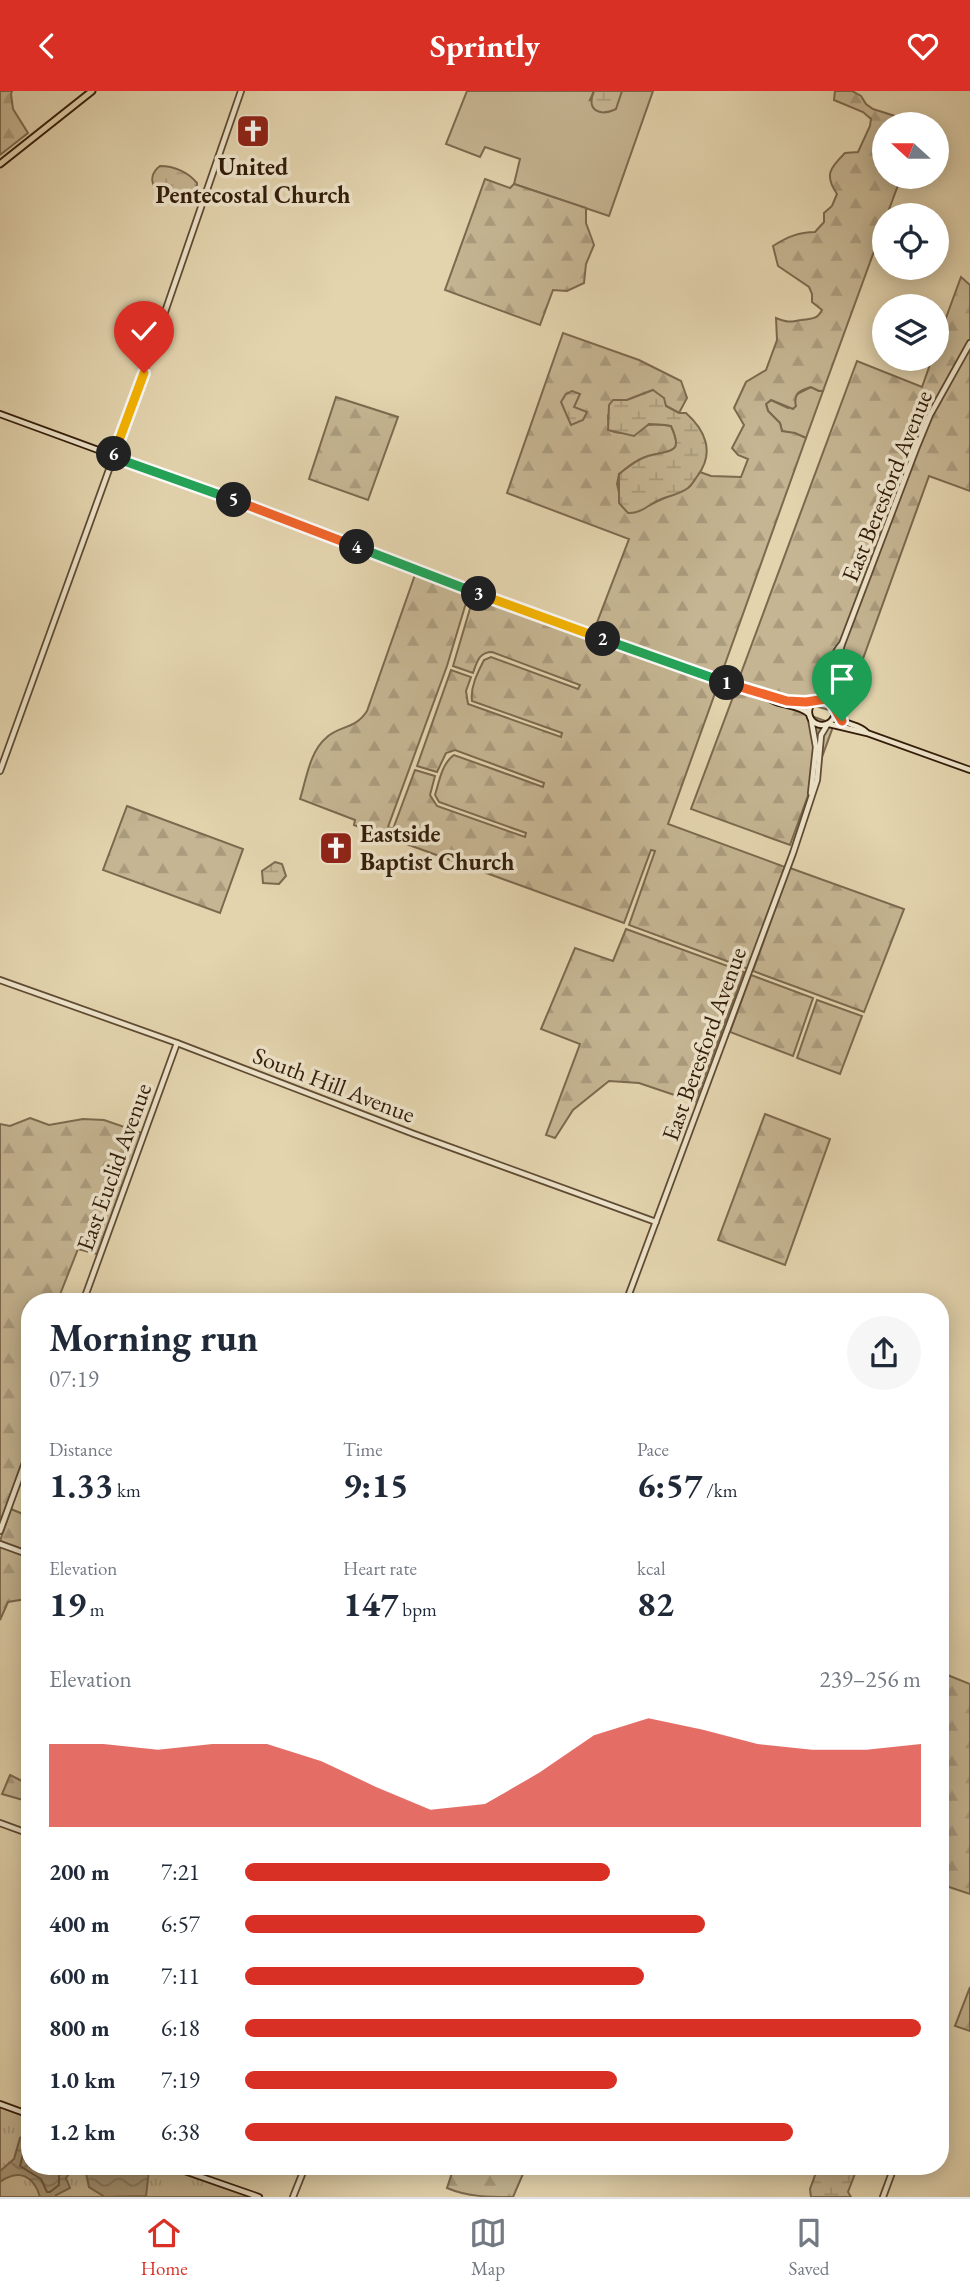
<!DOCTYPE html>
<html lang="en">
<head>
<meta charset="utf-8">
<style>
	:root { --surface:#fff; --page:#f6f6f7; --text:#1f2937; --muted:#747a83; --line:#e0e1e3; --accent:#d93025 }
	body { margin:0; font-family:"EB Garamond",serif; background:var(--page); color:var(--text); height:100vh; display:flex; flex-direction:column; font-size:26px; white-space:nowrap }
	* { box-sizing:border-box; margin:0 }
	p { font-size:23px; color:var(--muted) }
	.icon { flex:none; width:38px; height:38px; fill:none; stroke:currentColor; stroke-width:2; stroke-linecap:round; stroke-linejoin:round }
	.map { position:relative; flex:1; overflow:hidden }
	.side { position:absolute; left:21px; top:1202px; width:928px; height:882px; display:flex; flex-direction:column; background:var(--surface); border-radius:28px; box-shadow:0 4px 18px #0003 }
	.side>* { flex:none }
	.needle { width:46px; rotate:291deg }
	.tools { position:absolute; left:872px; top:21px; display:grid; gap:14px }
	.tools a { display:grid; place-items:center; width:77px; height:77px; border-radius:50%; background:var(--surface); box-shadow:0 4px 18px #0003; font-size:35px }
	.pin { position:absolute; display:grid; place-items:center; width:60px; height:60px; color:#fff; margin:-72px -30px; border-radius:50% 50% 50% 0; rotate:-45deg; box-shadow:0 0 7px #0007 }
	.pin .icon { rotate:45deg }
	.km { position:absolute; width:35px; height:35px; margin:-18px; border-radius:50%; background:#222; color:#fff; font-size:19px; line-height:35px; text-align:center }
	.round { display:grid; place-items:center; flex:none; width:74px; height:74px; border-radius:37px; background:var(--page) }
	.head { display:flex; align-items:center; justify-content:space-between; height:119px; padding:0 28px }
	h1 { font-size:38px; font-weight:700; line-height:52px }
	.metrics { display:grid; grid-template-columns:repeat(3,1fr); gap:10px; height:119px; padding:7px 28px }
	.metrics div { display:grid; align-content:center }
	.metrics b { font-size:35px; font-weight:700 }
	.metrics small { font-size:19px; font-weight:400 }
	.metrics p { font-size:19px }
	.chart { height:196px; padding:14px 28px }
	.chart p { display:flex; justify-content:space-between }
	.chart svg { width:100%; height:126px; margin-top:7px; fill:var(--accent); opacity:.7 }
	ul { padding:0 28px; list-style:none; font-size:23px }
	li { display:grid; grid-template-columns:112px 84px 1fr; align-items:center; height:52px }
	li i { height:18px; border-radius:9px; background:var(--accent) }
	header { display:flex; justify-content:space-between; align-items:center; height:91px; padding:0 28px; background:var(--accent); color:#fff; font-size:32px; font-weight:700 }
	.tab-bar { display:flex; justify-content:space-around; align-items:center; height:98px; border-top:2px solid var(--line); background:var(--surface); font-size:19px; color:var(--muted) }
	.tab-bar a { display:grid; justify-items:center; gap:4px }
	.tab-bar .current { color:var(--accent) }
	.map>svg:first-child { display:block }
	.grass { fill:#c5b592; stroke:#7c694e; stroke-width:2 }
	.forest { fill:url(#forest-firs); stroke:#7c694e; stroke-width:2 }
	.wetland { fill:url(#wetland-marsh); stroke:#7c694e; stroke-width:2 }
	.park { fill:url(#park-tufts); stroke:#7c694e; stroke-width:2 }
	.water { fill:url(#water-waves); stroke:#79664b; stroke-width:2 }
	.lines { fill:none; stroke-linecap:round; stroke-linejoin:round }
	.shore { stroke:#6d5a40; stroke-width:2 }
	.tertiary-casing { stroke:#5f4b33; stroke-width:8 }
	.secondary-casing { stroke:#331d0a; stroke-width:8 }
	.primary-casing { stroke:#331d0a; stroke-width:9 }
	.tertiary { stroke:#ede3ca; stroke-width:4.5 }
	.secondary { stroke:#ede3ca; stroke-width:4.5 }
	.primary { stroke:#e3d4ae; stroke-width:5 }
	.split-1-casing { stroke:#fff; stroke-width:14 }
	.split-2-casing { stroke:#fff; stroke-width:14 }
	.split-3-casing { stroke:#fff; stroke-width:14 }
	.split-4-casing { stroke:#fff; stroke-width:14 }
	.split-5-casing { stroke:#fff; stroke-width:14 }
	.split-6-casing { stroke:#fff; stroke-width:14 }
	.split-7-casing { stroke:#fff; stroke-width:14 }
	.split-1 { stroke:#f0652b; stroke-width:9 }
	.split-2 { stroke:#22a559; stroke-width:9 }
	.split-3 { stroke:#f5b400; stroke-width:9 }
	.split-4 { stroke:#22a559; stroke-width:9 }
	.split-5 { stroke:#f0652b; stroke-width:9 }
	.split-6 { stroke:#22a559; stroke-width:9 }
	.split-7 { stroke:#f5b400; stroke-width:9 }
	.labels { text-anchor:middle; stroke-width:7; stroke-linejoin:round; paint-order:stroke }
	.poi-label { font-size:24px; font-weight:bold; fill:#331d0a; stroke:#ede3ca }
	.street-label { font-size:24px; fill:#331d0a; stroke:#ede3ca }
</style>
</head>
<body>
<header><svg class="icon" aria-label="back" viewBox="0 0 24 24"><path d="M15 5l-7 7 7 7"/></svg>Sprintly<svg class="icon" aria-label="heart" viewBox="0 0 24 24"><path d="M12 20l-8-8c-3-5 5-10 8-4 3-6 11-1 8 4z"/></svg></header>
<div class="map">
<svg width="970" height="2106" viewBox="0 0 970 2106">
	<defs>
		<pattern id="forest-firs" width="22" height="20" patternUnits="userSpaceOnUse" patternTransform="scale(1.75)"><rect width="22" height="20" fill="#c5b592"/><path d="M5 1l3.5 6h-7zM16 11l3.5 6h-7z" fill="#aa9b7d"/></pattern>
		<pattern id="wetland-marsh" width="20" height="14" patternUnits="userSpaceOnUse" patternTransform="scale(1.75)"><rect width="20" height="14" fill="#c5b592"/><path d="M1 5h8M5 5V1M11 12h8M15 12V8" fill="none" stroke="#aa9b7d"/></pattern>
		<pattern id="park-tufts" width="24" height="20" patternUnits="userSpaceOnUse" patternTransform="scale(1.75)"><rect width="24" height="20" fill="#c5b592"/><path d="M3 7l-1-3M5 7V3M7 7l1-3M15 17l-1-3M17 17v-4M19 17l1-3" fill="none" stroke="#aa9b7d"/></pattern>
		<pattern id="water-waves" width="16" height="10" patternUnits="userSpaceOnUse" patternTransform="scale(1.75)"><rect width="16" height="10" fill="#a79676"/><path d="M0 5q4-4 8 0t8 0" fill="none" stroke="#897a5f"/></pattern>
	</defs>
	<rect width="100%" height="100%" fill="#e3d4ae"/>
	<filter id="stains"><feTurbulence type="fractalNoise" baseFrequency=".00286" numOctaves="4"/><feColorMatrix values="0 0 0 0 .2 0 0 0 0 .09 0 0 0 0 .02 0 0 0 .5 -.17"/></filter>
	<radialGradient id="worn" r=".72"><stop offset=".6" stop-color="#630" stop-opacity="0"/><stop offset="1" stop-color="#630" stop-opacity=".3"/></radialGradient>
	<g class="grass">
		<polygon points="467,0 594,0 590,9 622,0 653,0 609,125 514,93 520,68 485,56 480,66 446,53"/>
		<polygon points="811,296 819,300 823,300 806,347 799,344 782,340 780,332 768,320 766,313 771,309 788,317 797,303"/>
	</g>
	<g class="forest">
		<polygon points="0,0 12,0 11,3 13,18 28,42 0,64"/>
		<path d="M835 0H852L861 5 866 13 873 18 920 33H884V86H901L887 124H884V133L823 300H819L811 296C800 299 793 303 796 315L793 318 771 309 766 313 768 320 780 332 782 340 795 342 806 347 720 587 593 542 629 448 507 402 563 242 639 269 681 290 687 307 679 322 666 315 653 299 627 309H614L608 325 609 339C630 347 629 336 648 334 654 333 664 334 671 335 684 363 671 359 649 365 637 368 628 376 619 383L617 393 620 406 647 415 689 396 700 381 711 385 741 386 748 368 738 364 732 357 744 334 734 317 746 291 766 279 777 249 776 227C789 232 789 231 801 229 811 227 816 230 822 219L812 211V203L809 196 778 175 773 155C787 146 799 141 815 141L824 131V122L832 115 837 103C824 84 830 77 845 62L858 61 870 35 871 28 863 21 834 9Z"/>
		<polygon points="485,88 510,97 514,93 586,117 586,132 594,154 586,173 584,192 567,200 553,199 540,234 445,199"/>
		<polygon points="961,186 970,194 970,400 929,385 843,623 737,593 857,270 922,296 932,268 936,268 936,254"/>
		<polygon points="336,306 398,326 368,409 309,388"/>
		<path d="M416 481 469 502 447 575 388 736 393 738 415 679 435 685 430 704 437 715 525 746 526 742 439 711 435 704C439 691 442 672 454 664L543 696 544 692 455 659 446 662 437 681 417 675 451 579 471 586 466 600 468 613 561 646 562 642 472 610C470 596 478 581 484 569L491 566 578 598 580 594 492 561C479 561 477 571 473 582L453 575 474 504 719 591 668 733 785 776 748 878 629 834 655 760 651 759 624 832 354 734 355 729 300 708C306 689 310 660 326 647 339 634 355 639 367 620Z"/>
		<polygon points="736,598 834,633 790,754 691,718"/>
		<polygon points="127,715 243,758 220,822 103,779"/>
		<polygon points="790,777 904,818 864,921 753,880"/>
		<polygon points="626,838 744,881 695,1011 639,992 609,990 573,1019 555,1047 546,1044 580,953 541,938 575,857 613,870"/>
		<polygon points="751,884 813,907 793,965 730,941"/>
		<polygon points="817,909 862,925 840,983 797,967"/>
		<polygon points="765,1023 830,1048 785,1174 718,1149"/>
		<polygon points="30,1027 49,1034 83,1028 104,1029 142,1042 97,1163 78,1158 57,1211 30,1211 30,1349 0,1433 0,1033 10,1035"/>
		<polygon points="11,1418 30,1426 30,1461 0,1450"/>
		<polygon points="0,1455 30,1466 30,1509 20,1509 8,1511 0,1529"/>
		<polygon points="940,1581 970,1593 970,1803 940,1793"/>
		<polygon points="10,1684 30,1694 30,1711 2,1703"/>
		<polygon points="970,1896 970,1940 955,1935"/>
		<path d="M454 2076H526L513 2106C489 2106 468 2106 447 2097Z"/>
	</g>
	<g class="wetland">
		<path d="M594 0H622L616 18C599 26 586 19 594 0Z"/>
		<path d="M160 75C174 75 188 81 197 92 197 98 196 103 191 108 181 118 174 109 166 102 163 100 159 99 155 97 150 89 152 81 160 75Z"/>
		<path d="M653 299 664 307 666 315 679 322H686C705 339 715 361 698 384 695 388 692 394 688 397 679 404 667 405 657 410 647 415 640 423 628 422L619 412V383C628 376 637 368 648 365 671 359 684 363 671 335 663 333 657 334 649 333L634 345 608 339 609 314 613 309H627Z"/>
		<polygon points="572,300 580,303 574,316 587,321 583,329 571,334 561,311 566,303"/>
		<polygon points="275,771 282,773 286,785 279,793 263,792 262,780"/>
		<polygon points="818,2076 838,2076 856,2080 848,2101 851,2106 811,2106 810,2098"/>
	</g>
	<polygon class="park" points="0,2016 30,2027 30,2076 166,2076 251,2106 0,2106"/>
	<g class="water">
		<path d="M26 2043 30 2044V2076H74L66 2087 70 2097 56 2104V2106H40C34 2085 19 2077 0 2091V2080L14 2068 20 2047Z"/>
		<polygon points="81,2076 139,2076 149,2079 146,2105 105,2106 89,2096 85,2078"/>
	</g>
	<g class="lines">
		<polyline class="shore" points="30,2050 26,2052 20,2075 41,2088 47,2101 50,2101 59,2094 59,2085 65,2076"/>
		<g class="tertiary-casing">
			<g id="tertiary">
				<path d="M818 608C832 597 827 569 841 554"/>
				<polyline points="834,616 831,598 832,588 842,553 916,358 930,324 970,252"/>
				<polyline points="0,680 145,279 241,0"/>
				<polyline points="811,702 816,656 811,628"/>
				<polyline points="0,889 177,952 414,1043 656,1131"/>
				<polyline points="83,1211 177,952"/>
				<polyline points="626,1211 793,762 817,689 821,644 827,634"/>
				<polyline points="0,1440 30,1358"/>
				<polyline points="0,1453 30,1464"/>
				<polyline points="0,1732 30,1743"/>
				<polyline points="293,2106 305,2076"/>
				<polyline points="883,2106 894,2076"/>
			</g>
		</g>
		<g class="secondary-casing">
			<g id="secondary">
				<polyline points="0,323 300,433 472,501 729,593 787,610 814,610"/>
				<path d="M766 605C777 616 798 612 809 623"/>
				<circle cx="822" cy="621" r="13"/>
				<path d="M837 623C842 635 858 632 866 641"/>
				<polyline points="829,633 867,642 970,679"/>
				<polyline points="0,2013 30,2024"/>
				<polyline points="173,2076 259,2106"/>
			</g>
		</g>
		<g class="primary-casing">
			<polyline id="primary" points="0,73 92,0"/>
		</g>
		<use href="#tertiary" class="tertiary"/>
		<use href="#secondary" class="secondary"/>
		<use href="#primary" class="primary"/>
	</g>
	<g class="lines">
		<g class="split-1-casing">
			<polyline id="split-1" points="727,592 787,610 806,611 826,608 832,612 842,630"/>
		</g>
		<g class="split-2-casing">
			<polyline id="split-2" points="603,548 727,592"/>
		</g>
		<g class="split-3-casing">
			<polyline id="split-3" points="479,503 603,548"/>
		</g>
		<g class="split-4-casing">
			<polyline id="split-4" points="357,456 479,503"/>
		</g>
		<g class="split-5-casing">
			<polyline id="split-5" points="234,409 357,456"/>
		</g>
		<g class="split-6-casing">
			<polyline id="split-6" points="114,363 113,366 234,409"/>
		</g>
		<g class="split-7-casing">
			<polyline id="split-7" points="114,363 144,282"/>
		</g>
		<use href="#split-1" class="split-1"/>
		<use href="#split-2" class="split-2"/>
		<use href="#split-3" class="split-3"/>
		<use href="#split-4" class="split-4"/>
		<use href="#split-5" class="split-5"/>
		<use href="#split-6" class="split-6"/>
		<use href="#split-7" class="split-7"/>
	</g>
	<defs>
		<g id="church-square" transform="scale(1.75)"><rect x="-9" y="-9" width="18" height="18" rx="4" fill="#8f2418" stroke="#ede3ca"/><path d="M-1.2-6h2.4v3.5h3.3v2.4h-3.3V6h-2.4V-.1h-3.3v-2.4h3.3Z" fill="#fff"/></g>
	</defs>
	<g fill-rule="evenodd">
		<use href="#church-square" x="253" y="40"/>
		<use href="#church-square" x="336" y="757"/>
	</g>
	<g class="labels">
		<g class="poi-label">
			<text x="253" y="84">United<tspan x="253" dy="28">Pentecostal Church</tspan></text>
			<text x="360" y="751" text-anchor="start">Eastside<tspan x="360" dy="28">Baptist Church</tspan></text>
		</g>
		<g class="street-label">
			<text transform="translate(887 395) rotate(-68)" y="8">East Beresford Avenue</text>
			<text transform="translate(704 953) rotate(-70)" y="8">East Beresford Avenue</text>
			<text transform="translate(334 994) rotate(21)" y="8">South Hill Avenue</text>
			<text transform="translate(114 1076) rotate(-70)" y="8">East Euclid Avenue</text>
		</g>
	</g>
	<rect width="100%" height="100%" filter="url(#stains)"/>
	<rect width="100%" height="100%" fill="url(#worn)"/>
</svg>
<div class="tools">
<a><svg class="needle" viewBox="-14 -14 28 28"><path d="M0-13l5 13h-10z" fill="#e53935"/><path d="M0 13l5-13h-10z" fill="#747a83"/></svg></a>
<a><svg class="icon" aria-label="locate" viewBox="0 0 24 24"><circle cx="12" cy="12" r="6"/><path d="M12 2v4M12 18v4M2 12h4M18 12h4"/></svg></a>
<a><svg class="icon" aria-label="layers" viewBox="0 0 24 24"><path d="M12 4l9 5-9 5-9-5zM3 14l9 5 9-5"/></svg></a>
</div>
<div class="pin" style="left:842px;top:630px;background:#1e9e55"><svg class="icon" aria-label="arrive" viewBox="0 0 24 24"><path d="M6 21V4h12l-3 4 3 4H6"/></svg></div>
<div class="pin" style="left:144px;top:282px;background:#d93025"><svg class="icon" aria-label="check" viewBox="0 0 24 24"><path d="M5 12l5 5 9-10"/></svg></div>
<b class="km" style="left:727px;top:592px">1</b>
<b class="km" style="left:603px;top:548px">2</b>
<b class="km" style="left:479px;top:503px">3</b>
<b class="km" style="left:357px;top:456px">4</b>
<b class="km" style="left:234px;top:409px">5</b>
<b class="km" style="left:114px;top:363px">6</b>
<section class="side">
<div class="head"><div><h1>Morning run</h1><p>07:19</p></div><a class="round"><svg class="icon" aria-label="share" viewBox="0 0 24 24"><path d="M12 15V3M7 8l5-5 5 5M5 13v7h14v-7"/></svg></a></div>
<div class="metrics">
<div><p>Distance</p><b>1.33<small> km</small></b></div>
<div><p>Time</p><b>9:15</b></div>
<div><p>Pace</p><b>6:57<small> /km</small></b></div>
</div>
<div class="metrics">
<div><p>Elevation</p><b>19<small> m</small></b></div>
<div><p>Heart rate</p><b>147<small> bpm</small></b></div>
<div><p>kcal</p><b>82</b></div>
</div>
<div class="chart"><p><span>Elevation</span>239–256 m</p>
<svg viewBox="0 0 160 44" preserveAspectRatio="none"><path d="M0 44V15L10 15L20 17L30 15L40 15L50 21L60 30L70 38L80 36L90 25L100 12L110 6L120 10L130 15L140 17L150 17L160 15V44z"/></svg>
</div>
<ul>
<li><b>200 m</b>7:21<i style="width:54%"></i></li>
<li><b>400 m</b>6:57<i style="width:68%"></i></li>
<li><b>600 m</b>7:11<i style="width:59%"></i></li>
<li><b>800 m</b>6:18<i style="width:100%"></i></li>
<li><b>1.0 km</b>7:19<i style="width:55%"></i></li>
<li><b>1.2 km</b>6:38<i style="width:81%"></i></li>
</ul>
</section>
</div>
<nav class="tab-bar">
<a class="current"><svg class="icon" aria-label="home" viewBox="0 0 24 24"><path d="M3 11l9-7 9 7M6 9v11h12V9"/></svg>Home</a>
<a><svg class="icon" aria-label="map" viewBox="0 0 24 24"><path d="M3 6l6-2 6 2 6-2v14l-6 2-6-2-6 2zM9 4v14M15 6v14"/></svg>Map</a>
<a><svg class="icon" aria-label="saved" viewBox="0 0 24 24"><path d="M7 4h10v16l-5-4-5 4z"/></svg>Saved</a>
</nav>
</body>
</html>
